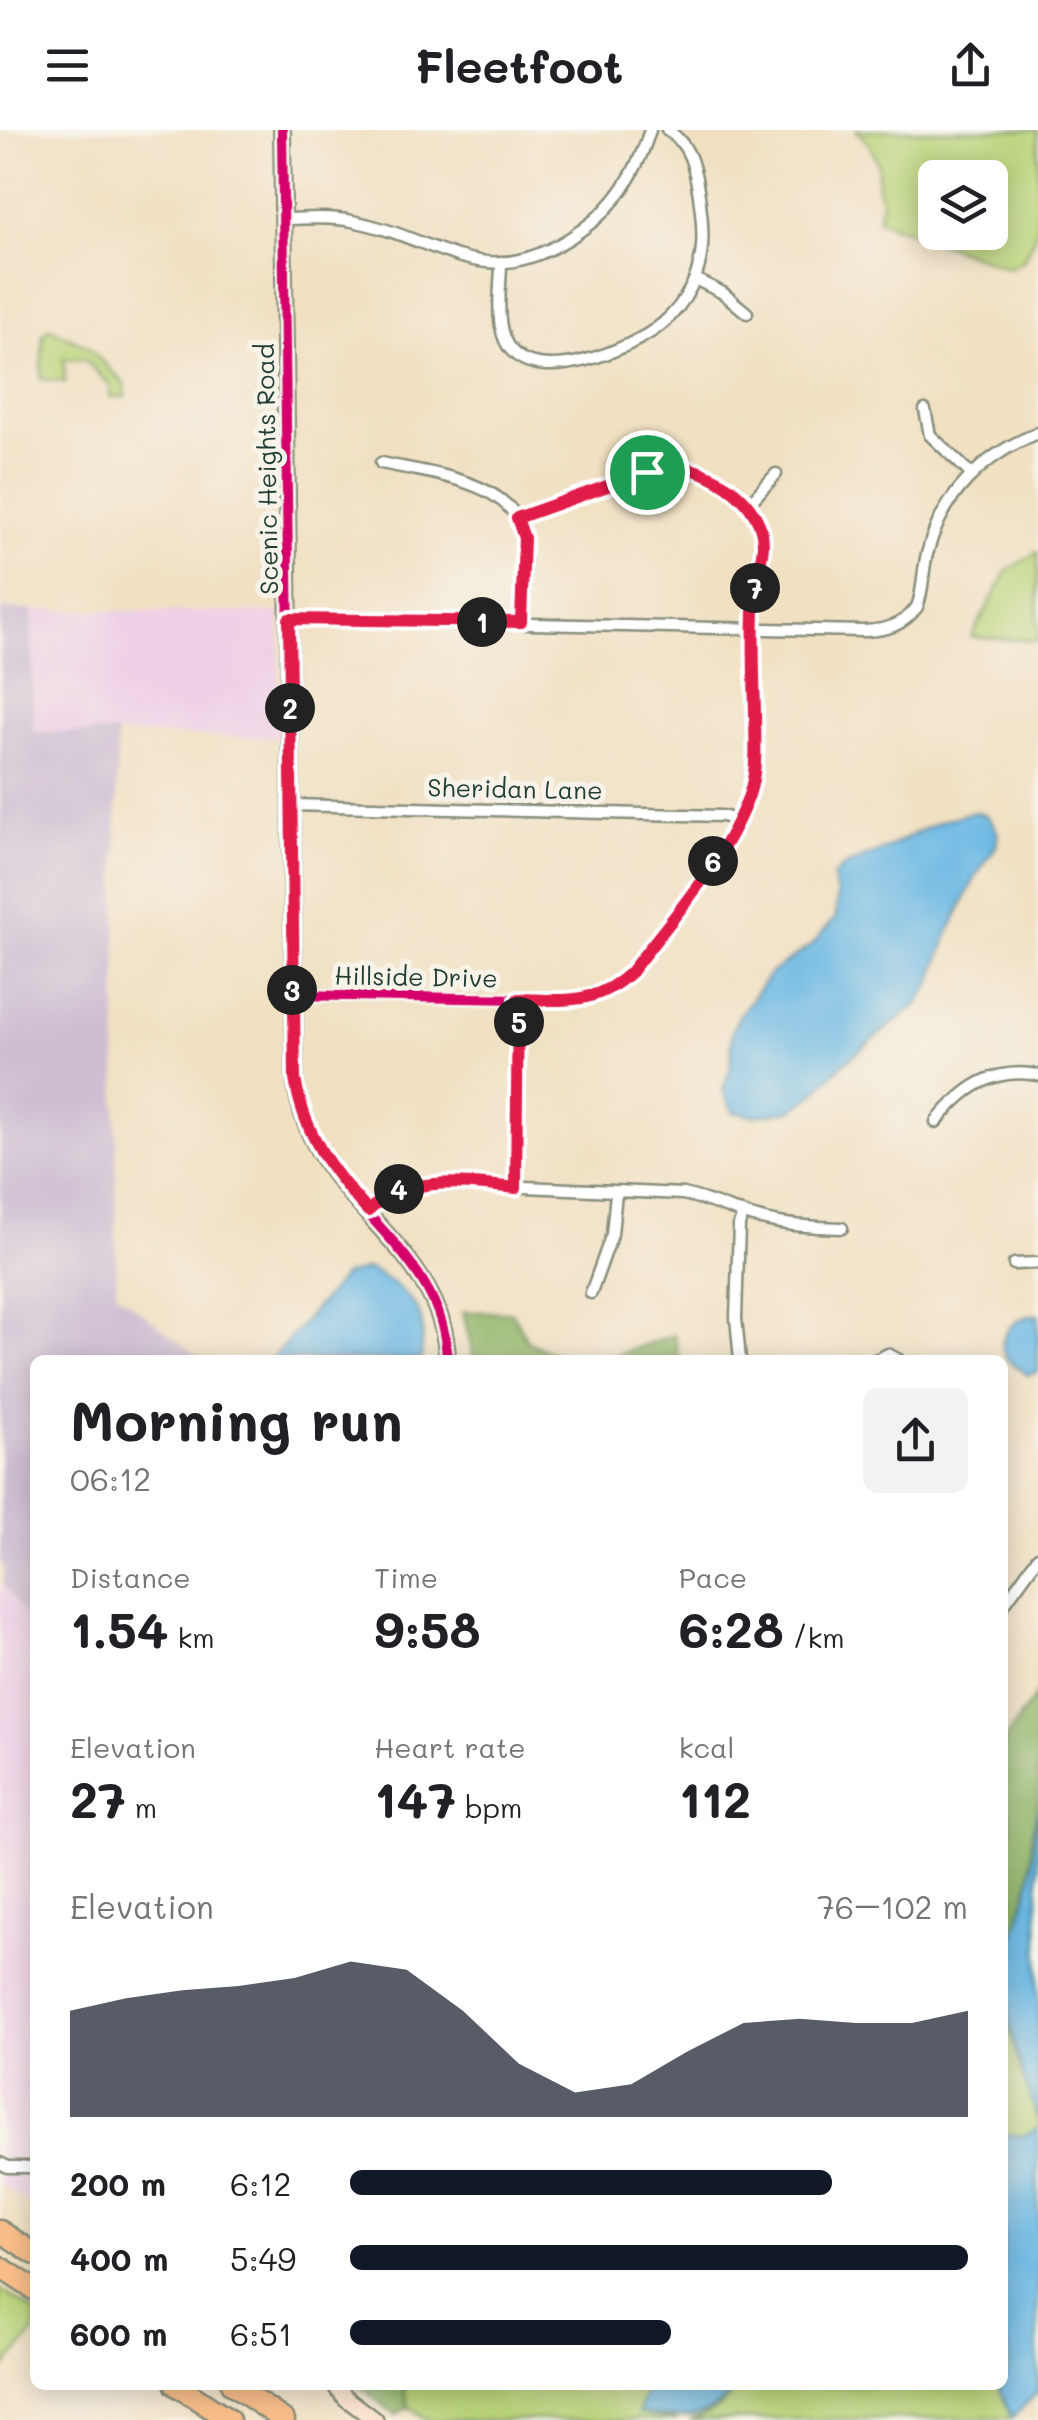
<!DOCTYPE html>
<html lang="en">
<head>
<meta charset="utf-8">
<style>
	:root { --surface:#fff; --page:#f2f2f2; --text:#202124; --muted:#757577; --accent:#111827 }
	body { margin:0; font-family:Mali,sans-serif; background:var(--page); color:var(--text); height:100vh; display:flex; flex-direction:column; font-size:38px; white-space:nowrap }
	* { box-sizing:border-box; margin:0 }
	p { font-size:32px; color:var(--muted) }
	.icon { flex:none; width:55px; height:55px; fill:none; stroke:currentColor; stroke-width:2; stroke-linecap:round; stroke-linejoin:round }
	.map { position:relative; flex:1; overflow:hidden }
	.drawer { position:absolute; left:30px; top:1225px; width:978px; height:1035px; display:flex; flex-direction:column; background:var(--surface); border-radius:15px; box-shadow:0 5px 25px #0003 }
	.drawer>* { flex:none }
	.controls { position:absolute; left:918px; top:30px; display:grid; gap:20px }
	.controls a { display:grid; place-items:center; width:90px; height:90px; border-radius:15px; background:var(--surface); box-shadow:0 5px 25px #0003; font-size:50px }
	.pin { position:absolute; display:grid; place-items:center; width:85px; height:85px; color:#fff; margin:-42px; border:5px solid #fff; border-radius:50%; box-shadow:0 2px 10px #0007 }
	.km { position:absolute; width:50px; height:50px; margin:-25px; border-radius:50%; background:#222; color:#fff; font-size:28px; line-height:50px; text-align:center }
	.round { display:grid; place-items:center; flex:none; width:105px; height:105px; border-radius:15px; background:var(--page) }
	.headline { display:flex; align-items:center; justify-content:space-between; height:170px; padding:0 40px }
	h1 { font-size:55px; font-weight:700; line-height:75px }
	.metrics { display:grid; grid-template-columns:repeat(3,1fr); gap:15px; height:170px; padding:10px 40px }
	.metrics div { display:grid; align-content:center }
	.metrics b { font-size:50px; font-weight:700 }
	.metrics small { font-size:28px; font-weight:400 }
	.metrics p { font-size:28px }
	.chart { height:280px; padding:20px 40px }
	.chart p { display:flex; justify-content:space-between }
	.chart svg { width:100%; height:180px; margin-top:10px; fill:var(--accent); opacity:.7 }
	ul { padding:0 40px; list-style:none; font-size:32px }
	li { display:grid; grid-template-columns:160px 120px 1fr; align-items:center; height:75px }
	li i { height:25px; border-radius:12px; background:var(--accent) }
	header { display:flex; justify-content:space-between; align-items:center; height:130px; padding:0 40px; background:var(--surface); font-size:45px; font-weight:700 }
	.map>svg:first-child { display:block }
	.built { fill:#efd0e6 }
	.industrial { fill:#cdbed2 }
	.green { fill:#bad47a; stroke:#6c8857; stroke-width:2.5; fill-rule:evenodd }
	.forest { fill:#93b66a; stroke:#597a4f; stroke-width:2.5 }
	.water { fill:#6bb8e4; stroke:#457a8c; stroke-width:2.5 }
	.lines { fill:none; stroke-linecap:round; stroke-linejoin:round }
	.street-casing { stroke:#888e7b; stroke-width:15 }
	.secondary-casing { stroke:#888e7b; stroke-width:20 }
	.highway-casing { stroke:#888e7b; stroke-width:25 }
	.street { stroke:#fff; stroke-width:10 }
	.secondary { stroke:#fce5d0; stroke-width:15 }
	.highway { stroke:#f8bd89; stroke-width:20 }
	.cycleway-casing { stroke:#f7f3e8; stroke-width:16 }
	.cycleway { stroke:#d6006c; stroke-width:10 }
	.route-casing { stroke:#fff; stroke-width:20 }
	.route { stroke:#e11d48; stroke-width:12 }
	.labels { text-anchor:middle; stroke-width:10; stroke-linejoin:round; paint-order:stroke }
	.street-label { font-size:25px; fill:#1f3d34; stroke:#f7f3e8 }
</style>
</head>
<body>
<header><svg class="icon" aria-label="menu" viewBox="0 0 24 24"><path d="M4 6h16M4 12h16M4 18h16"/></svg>Fleetfoot<svg class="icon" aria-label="share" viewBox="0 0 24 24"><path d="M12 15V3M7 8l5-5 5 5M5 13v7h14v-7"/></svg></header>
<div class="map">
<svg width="1038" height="2290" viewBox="0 0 1038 2290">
	<rect width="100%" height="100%" fill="#f7f3e8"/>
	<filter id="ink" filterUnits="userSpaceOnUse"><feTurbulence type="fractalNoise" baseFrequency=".01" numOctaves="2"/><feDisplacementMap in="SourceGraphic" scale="20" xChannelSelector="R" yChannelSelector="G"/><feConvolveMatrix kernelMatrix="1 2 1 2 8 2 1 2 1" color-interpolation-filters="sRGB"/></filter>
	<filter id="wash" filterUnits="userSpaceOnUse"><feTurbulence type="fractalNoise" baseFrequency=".0048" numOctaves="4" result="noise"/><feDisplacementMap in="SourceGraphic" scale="40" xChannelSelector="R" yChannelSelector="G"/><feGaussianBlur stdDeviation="2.25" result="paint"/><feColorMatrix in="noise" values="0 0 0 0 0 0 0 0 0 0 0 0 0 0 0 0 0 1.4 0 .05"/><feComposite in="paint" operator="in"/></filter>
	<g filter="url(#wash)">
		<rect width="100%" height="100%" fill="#f1e0c2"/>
		<g class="built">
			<polygon points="32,480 280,483 278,608 33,602"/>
			<polygon points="3,1454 35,1500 35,2076 0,2054 0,1457"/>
		</g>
		<polygon class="industrial" points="0,479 32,480 33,602 117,603 116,1162 202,1230 35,1230 35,1500 3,1454 4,1437 0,1433"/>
		<g class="green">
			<path d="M856 0H1038V98L1023 131 1009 138 878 90 882 71 878 59V32L868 13ZM935 48H990V102H935Z"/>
			<polygon points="50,198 87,216 125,254 126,267 110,267 110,255 85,230 64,229 65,252 41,249 43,204"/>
			<polygon points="1038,422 1038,511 971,507 1008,440"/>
			<polygon points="1002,1895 1009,1899 1038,1990 1038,1998 1023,2006 1003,2004"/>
			<polygon points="0,2159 35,2182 35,2202 0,2243"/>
			<polygon points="404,2255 648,2255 639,2283 678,2290 426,2290 409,2277"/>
			<path d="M741 2255H1002L1000 2259 1012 2288 690 2290C713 2284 726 2272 741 2255Z"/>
		</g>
		<g class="forest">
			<polygon points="463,1182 512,1182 528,1212 558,1226 602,1230 674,1205 680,1230 474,1230"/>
			<polygon points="1038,1561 1038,1676 1032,1702 1031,1744 1011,1819 1006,1872 1009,1899 1002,1895 1002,1762 1011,1695 1003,1663 1003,1612"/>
			<polygon points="358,2255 404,2255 409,2277 396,2285"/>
		</g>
		<g class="water">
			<path d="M978 682 987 686 994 695 998 704 996 716 976 746 948 804 931 854 918 874 845 932 813 965 791 981 754 986 733 982 723 961 731 936 732 902 738 887 771 843 813 814 836 787 837 764 833 747C847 730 870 727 889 717 919 702 943 686 978 682Z"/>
			<path d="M368 1139C387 1148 415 1166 421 1189 424 1201 422 1217 421 1230H271L344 1145Z"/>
			<path d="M1038 1185V1242L1028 1245C1022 1241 1013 1236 1008 1230 991 1209 1017 1184 1038 1185Z"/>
			<path d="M1038 1676V1990C1017 1929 999 1884 1011 1819 1016 1794 1027 1769 1031 1744 1034 1721 1032 1699 1038 1676Z"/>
			<path d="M1038 1998V2262L1012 2288 1000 2259C1008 2238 1014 2224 1002 2203L1003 2004 1023 2006Z"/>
			<path d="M648 2255H741C707 2290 687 2290 639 2283Z"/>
		</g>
	</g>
	<g filter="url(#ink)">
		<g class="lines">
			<g class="street-casing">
				<g id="street">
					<path d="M284 89C306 89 330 86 352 91 445 109 486 170 583 99 617 75 638 40 650 0"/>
					<path d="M501 132C501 157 494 194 508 216 536 259 632 219 662 194 674 184 684 171 691 157 707 127 703 91 698 59 694 35 689 13 667 0"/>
					<polyline points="695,149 723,163 747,183"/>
					<polyline points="925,280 930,305 971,344"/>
					<path d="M381 333C426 343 515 350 524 407 528 434 522 465 521 492"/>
					<polyline points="748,375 776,344"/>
					<path d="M289 489 864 501C886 500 903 496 917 477 924 460 922 442 927 424 942 365 983 325 1038 303"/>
					<polyline points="291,675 722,686 736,690"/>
					<path d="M292 865 573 870C589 868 604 865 617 855 637 840 651 816 666 796 703 745 749 692 755 627 754 573 752 518 755 463 756 443 766 422 762 401 753 360 704 336 665 338L517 389"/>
					<path d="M936 992C964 958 992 937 1038 945"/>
					<polyline points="516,1057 518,869"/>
					<path d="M368 1081 390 1063 418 1056 481 1055 683 1064C711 1070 734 1082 761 1089 788 1096 815 1097 842 1098"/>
					<polyline points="1014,1134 1038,1133"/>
					<polyline points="591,1163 612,1104 616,1063"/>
					<polyline points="740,1230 736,1188 739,1095 743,1084"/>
					<polyline points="875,1230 888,1224 899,1230"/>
					<polyline points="1002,1477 1038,1427"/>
					<polyline points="0,2033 8,2037 35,2037"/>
				</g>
			</g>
			<g class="secondary-casing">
				<g id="secondary">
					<path d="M282 0 295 949C299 978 308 1004 324 1029 367 1096 446 1142 447 1230"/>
					<polyline points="335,2255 346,2268 375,2290"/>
				</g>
			</g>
			<g class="highway-casing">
				<g id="highway">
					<polyline points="0,2101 35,2124"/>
					<polyline points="0,2137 35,2160"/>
					<polyline points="176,2255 229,2290"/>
					<polyline points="232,2255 284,2290"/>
				</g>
			</g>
			<use href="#street" class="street"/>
			<use href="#secondary" class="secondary"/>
			<use href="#highway" class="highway"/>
			<g class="cycleway-casing">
				<g id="cycleway">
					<path d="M282 0 295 949C299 978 308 1004 324 1029 367 1096 446 1142 447 1230"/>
					<path d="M292 865 573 870C589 868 604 865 617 855 637 840 651 816 666 796 703 745 749 692 755 627 754 573 752 518 755 463 756 443 766 422 762 401 753 360 704 336 665 338L517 389"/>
				</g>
			</g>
			<use href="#cycleway" class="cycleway"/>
		</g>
	</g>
	<g class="lines" filter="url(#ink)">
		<g class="route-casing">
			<path id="route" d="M683 337C714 344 746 363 759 394 769 416 757 438 755 461 752 501 754 542 755 582 755 610 758 639 749 665 725 731 672 788 631 842 595 876 564 870 518 869L516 1058C464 1053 408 1044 368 1081 331 1041 304 1004 295 949L289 489 521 492 524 408 517 388 647 342Z"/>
		</g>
		<use href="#route" class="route"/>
	</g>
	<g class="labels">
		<g class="street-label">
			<text transform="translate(267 339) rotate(-91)" y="9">Scenic Heights Road</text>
			<text transform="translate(515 659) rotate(1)" y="9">Sheridan Lane</text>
			<text transform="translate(416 847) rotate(1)" y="9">Hillside Drive</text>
		</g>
	</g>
</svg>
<div class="controls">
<a><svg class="icon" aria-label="layers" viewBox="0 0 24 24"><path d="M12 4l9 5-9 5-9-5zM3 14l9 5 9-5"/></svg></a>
</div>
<div class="pin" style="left:647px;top:342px;background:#1e9e55"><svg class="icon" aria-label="arrive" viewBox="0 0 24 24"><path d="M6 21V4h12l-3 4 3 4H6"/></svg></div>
<b class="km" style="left:482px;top:492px">1</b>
<b class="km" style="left:290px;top:578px">2</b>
<b class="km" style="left:292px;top:860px">3</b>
<b class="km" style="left:399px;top:1059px">4</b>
<b class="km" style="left:519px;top:892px">5</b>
<b class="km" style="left:713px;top:731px">6</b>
<b class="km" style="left:755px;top:458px">7</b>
<section class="drawer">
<div class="headline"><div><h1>Morning run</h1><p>06:12</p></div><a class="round"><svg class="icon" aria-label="share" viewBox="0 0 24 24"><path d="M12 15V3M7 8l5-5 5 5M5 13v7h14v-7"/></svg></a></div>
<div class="metrics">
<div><p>Distance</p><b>1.54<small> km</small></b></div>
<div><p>Time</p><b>9:58</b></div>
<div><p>Pace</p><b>6:28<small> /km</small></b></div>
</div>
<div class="metrics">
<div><p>Elevation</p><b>27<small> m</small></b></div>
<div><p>Heart rate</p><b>147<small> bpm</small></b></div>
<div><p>kcal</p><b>112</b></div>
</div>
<div class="chart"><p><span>Elevation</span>76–102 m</p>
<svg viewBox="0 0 160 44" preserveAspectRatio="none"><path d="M0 44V18L10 15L20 13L30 12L40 10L50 6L60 8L70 18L80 31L90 38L100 36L110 28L120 21L130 20L140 21L150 21L160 18V44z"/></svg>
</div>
<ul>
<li><b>200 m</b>6:12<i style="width:78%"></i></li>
<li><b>400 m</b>5:49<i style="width:100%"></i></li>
<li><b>600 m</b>6:51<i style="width:52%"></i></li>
</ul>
</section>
</div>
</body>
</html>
